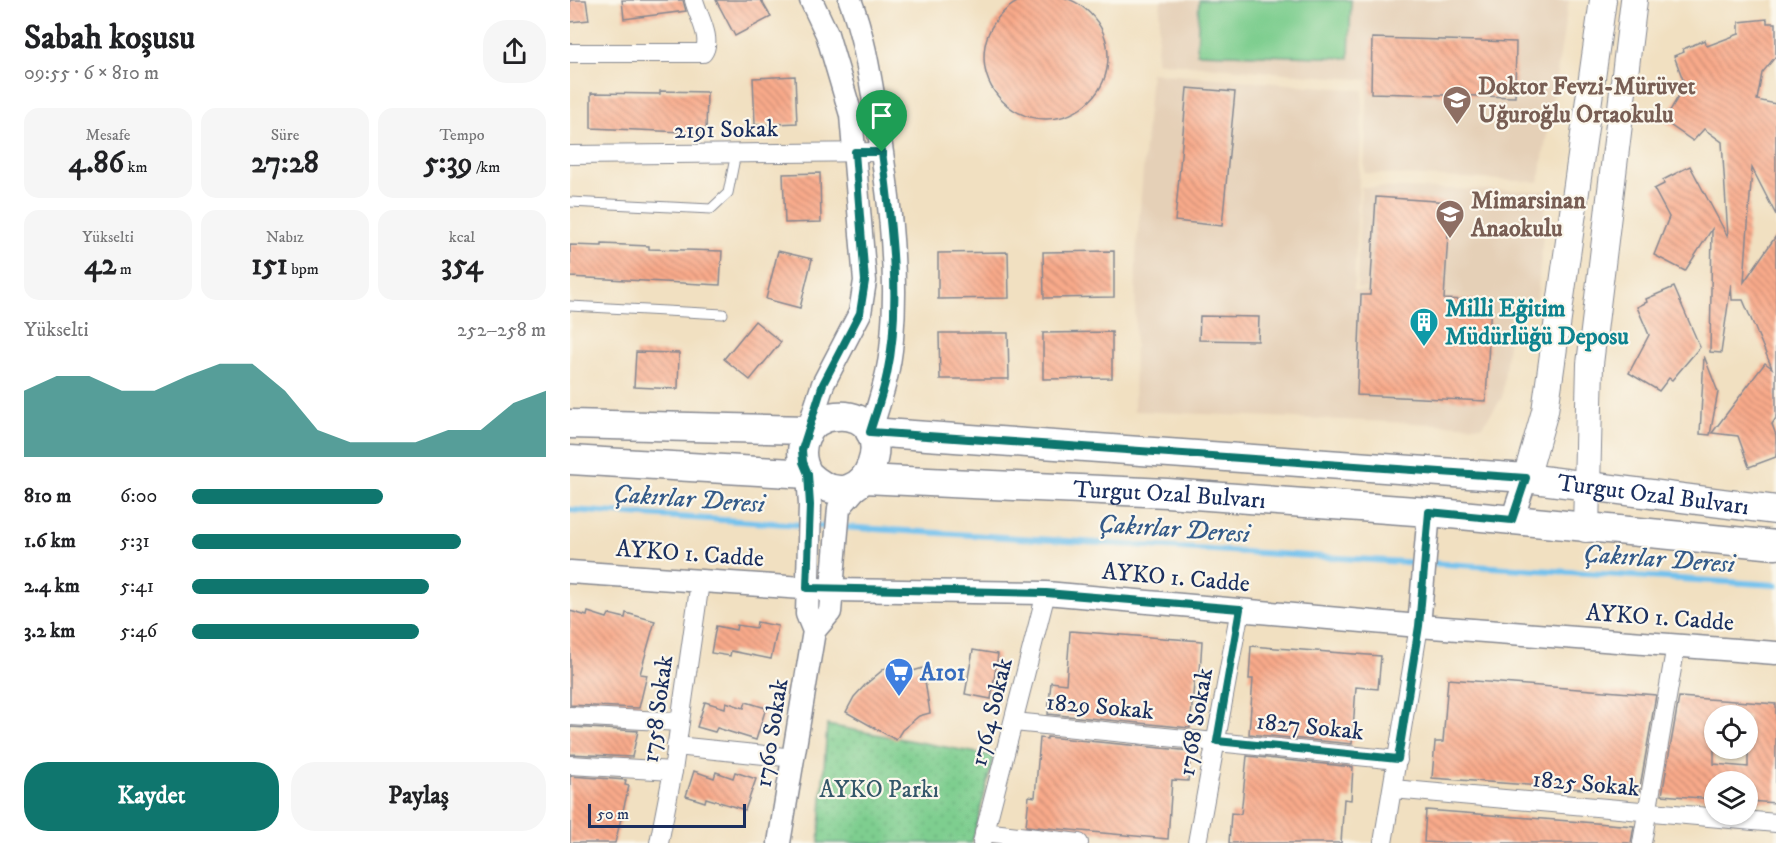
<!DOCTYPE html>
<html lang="tr">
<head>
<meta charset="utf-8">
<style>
	:root { --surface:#fff; --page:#f6f6f6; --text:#202124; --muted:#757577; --accent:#0f766e }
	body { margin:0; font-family:"IM FELL DW Pica",serif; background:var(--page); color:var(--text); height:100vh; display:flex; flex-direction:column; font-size:22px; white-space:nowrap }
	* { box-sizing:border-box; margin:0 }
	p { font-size:20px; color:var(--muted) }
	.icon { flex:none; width:33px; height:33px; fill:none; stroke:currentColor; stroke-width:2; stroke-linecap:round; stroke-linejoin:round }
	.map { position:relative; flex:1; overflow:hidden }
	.details { display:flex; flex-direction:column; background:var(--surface); width:570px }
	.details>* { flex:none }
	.buttons { position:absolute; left:1134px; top:705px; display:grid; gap:12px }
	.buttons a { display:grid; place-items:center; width:54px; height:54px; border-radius:50%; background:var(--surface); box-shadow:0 2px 4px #0004; font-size:30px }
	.scale { position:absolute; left:18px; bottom:15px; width:158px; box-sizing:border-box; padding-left:6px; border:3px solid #1b2f5e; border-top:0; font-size:16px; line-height:21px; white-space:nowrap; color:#1b2f5e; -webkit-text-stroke:4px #fbf7ec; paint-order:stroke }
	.pin { position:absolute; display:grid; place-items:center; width:51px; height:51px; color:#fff; margin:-62px -26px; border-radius:50% 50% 50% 0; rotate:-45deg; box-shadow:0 0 6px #0007 }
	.pin .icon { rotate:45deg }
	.round { display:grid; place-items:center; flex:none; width:63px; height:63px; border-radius:24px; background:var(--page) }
	.headline { display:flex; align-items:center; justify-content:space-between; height:102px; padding:0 24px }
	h1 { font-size:33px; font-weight:700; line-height:45px }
	.metrics { display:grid; grid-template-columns:repeat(3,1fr); gap:9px; height:102px; padding:6px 24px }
	.metrics div { display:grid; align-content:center; border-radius:15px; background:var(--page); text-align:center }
	.metrics b { font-size:30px; font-weight:700 }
	.metrics small { font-size:16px; font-weight:400 }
	.metrics p { font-size:16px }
	.chart { height:168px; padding:12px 24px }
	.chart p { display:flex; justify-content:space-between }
	.chart svg { width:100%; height:108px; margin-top:6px; fill:var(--accent); opacity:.7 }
	.primary-button { display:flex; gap:12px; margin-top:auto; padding:12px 24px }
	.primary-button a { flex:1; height:69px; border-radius:24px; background:var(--accent); color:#fff; font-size:24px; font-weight:700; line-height:69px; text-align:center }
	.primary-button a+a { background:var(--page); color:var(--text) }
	ul { padding:0 24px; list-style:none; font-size:20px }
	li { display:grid; grid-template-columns:96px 72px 1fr; align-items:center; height:45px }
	li i { height:15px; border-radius:8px; background:var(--accent) }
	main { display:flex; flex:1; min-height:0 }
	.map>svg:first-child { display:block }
	.built { fill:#e5d0b7 }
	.park { fill:url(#park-dots); stroke:#4c7e76; stroke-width:1.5 }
	.pitch { fill:#7ece8f; stroke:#4c7e76; stroke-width:1.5 }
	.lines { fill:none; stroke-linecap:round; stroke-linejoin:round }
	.stream { stroke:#72c1ed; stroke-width:6 }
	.building { fill:url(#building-back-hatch); fill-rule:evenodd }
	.service-casing { stroke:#868890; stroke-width:11 }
	.minor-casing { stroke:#868890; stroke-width:20 }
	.tertiary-casing { stroke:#868890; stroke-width:25 }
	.secondary-casing { stroke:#868890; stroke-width:28 }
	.primary-casing { stroke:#868890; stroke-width:31 }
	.service { stroke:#fff; stroke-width:9 }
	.minor { stroke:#fff; stroke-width:18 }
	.tertiary { stroke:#fff; stroke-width:22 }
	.secondary { stroke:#fff; stroke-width:26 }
	.primary { stroke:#fff; stroke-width:28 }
	.route-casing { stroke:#fff; stroke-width:12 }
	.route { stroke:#0f766e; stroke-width:8 }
	.labels { text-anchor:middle; stroke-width:4.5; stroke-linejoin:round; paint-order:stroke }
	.education-label { font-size:24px; font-weight:bold; fill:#785e54; stroke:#fbf7ec; text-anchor:start }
	.street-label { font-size:24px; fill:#1b2f5e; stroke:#fbf7ec }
	.culture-label { font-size:24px; font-weight:bold; fill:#0d838f; stroke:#fbf7ec; text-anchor:start }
	.shop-label { font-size:24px; font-weight:bold; fill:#366cbe; stroke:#fbf7ec; text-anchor:start }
	.park-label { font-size:24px; fill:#34576a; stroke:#fbf7ec }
	.water-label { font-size:26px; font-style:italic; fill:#355b89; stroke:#fbf7ec }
</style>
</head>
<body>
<main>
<section class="details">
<div class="headline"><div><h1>Sabah koşusu</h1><p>09:55 · 6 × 810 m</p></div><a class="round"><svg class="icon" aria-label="share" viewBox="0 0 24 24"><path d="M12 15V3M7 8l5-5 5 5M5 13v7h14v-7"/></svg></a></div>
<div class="metrics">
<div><p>Mesafe</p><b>4.86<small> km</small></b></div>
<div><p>Süre</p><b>27:28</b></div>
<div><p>Tempo</p><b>5:39<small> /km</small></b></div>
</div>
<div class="metrics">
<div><p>Yükselti</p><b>42<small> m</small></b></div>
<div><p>Nabız</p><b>151<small> bpm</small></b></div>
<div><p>kcal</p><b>354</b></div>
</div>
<div class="chart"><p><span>Yükselti</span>252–258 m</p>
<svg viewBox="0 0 160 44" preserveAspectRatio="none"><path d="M0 44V17L10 11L20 11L30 17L40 17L50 11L60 6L70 6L80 17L90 33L100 38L110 38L120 38L130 33L140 33L150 22L160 17V44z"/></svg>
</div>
<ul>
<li><b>810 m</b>6:00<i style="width:54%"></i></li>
<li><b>1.6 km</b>5:31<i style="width:76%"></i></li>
<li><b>2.4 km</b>5:41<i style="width:67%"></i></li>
<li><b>3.2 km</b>5:46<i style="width:64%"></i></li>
</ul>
<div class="primary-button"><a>Kaydet</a><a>Paylaş</a></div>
</section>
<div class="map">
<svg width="1206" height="843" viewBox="0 0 1206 843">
	<defs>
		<pattern id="park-dots" width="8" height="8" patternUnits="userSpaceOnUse" patternTransform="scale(1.5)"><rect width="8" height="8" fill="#7ece8f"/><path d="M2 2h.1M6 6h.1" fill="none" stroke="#6cb17e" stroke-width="1.8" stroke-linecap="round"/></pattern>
		<pattern id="building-back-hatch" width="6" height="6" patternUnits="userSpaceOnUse" patternTransform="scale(1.5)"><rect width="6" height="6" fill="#f9aa8a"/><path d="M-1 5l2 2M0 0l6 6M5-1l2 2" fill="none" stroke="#c98b74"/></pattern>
	</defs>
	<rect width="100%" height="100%" fill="#fbf7ec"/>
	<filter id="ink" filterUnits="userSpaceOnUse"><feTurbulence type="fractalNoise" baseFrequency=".0167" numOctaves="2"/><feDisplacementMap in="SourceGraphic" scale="12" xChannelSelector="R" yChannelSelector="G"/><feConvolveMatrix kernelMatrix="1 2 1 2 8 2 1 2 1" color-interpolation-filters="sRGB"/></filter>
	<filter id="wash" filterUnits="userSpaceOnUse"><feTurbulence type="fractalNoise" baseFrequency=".008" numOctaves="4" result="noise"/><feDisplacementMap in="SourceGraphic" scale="24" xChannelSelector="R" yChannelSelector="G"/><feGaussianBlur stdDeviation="1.35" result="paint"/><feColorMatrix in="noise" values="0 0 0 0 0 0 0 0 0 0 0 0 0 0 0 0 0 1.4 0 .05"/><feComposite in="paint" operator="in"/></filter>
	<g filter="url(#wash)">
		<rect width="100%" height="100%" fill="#f1e0c1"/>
		<g class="built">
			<polygon points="591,0 999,0 969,182 794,173 798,80 586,62"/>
			<polygon points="581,73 793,90 784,290 940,298 787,288 791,187 977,191 967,299 943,298 932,398 912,426 564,411 566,256"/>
		</g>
		<polygon class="park" points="257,725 424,756 402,843 249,843"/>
		<polygon class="pitch" points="629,0 781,0 779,58 627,53"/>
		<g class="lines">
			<g class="stream">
				<polyline points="0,510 263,527"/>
				<polyline points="273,527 850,563"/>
				<polyline points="860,563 1206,585"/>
			</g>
		</g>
		<g id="blocks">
			<g class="building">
				<circle cx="476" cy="57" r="62"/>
				<polygon points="0,0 16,0 19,20 0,22"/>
				<polygon points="52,0 113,0 116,11 54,19"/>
				<polygon points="146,0 191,0 201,17 165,36"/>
				<polygon points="1197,19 1197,23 1206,23 1206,56 1192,73 1187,100 1206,104 1206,215 1182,168 1174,282 1206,236 1206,418 1202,424 1206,435 1206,457 1179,467 1168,436 1142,433 1195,363 1202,368 1173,300 1162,300 1161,284 1151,353 1140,352 1142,229 1115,271 1084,255 1099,217 1084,189 1094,184 1093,180 1120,166 1158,237 1152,142 1134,129 1123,141 1094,121 1115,85 1104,56 1114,52 1113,49 1135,40 1137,46 1169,34 1169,22"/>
				<polygon points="802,38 946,42 945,97 801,93"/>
				<polygon points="225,76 227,123 185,125 183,78"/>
				<polygon points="617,88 665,92 652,226 605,221"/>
				<polygon points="90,91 137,92 136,133 21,128 21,93 90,94"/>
				<polygon points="250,173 251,222 215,223 213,174"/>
				<polygon points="806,197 880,202 874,299 921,301 916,401 787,395 791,295 800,295"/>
				<polygon points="32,244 79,246 79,249 152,251 150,285 0,277 0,245 32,246"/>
				<polygon points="208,251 242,259 230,308 196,299"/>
				<polygon points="544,251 544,297 474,298 473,252"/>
				<polygon points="438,252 439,298 368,299 368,253"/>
				<polygon points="1104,287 1130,347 1102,380 1099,378 1089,391 1059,373 1079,335 1067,307 1077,302 1076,299"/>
				<polygon points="630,316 689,317 688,341 629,340"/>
				<polygon points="185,321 211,342 180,380 154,359"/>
				<polygon points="542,332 542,378 473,379 473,333"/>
				<polygon points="369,333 438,333 439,379 370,379"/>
				<polygon points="66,352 109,353 108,389 64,387"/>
				<polygon points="1134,356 1148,392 1140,435 1130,434"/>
				<polygon points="0,611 17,616 18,612 37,618 39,614 55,618 56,613 85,621 70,674 77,675 69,708 0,705"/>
				<polygon points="187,622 208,626 201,659 161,651 160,656 141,653 146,626 166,630 167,625 186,628"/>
				<polygon points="500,631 632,641 630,673 625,673 620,728 478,714 481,682 496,684"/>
				<polygon points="681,646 811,656 808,689 786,687 782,744 679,734 683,679 679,679"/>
				<polygon points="403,650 428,654 421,699 395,694"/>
				<polygon points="329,663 333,674 353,668 360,713 349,716 332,730 326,740 276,712 284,697 295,685 314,669"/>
				<polygon points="878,679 1086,695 1069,793 862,778 865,742 873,742"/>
				<path d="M1109 697 1206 704V803L1178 801V782H1144V799L1092 795ZM1144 716H1178V767L1144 764Z"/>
				<polygon points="135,702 155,708 156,702 174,708 176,702 196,708 186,740 147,728 145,732 127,727"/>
				<polygon points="0,727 68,731 62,757 0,754"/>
				<polygon points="477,737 621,751 618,781 602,780 598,839 456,826 459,796 465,797 470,738 477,739"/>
				<polygon points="677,756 783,767 781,800 774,799 771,843 659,843 661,813 671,814"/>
				<polygon points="124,771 144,778 146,772 163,778 165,772 186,779 175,810 136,798 135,802 116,796"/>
				<polygon points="0,776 56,780 55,785 59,786 45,843 0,843"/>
				<polygon points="856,810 1064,826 1061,843 873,843 854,842"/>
			</g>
		</g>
	</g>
	<g filter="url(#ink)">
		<use href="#blocks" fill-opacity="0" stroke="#868890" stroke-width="1.5"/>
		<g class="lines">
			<g class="service-casing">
				<g id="service">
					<polyline points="0,202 141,209 158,193 166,153"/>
					<polyline points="0,306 153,314"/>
				</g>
			</g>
			<g class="minor-casing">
				<g id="minor">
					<path d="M0 53H133C143 39 128 16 124 0"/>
					<polyline points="0,155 312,152"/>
					<polyline points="0,716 110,722"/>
					<polyline points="444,722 828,760"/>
					<polyline points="106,746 225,758"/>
					<polyline points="0,765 103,771"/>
					<polyline points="823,789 1206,823"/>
					<polyline points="414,832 509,843"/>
					<polyline points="89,843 103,771 130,582"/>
					<polyline points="412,843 476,593"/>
					<polyline points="627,843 670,609"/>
					<polyline points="813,843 849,626"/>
					<polyline points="1072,843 1106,645"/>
				</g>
			</g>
			<g class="tertiary-casing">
				<g id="tertiary">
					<path d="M280 0C293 33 299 71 305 107 317 182 329 262 322 339 320 371 310 401 300 432"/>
					<polyline points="238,430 253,384 290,313 295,281 281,115 257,34 241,0"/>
					<polyline points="942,520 956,478"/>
					<polyline points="0,572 262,590 476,593 849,626 1206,653"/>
					<polyline points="849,626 859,512"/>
					<polyline points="244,631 260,612 269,508 293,480"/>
					<polyline points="209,843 244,631 237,614 240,505 238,474"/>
				</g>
			</g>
			<g class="secondary-casing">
				<g id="secondary">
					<polyline points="956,478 975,411 1033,0"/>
					<polyline points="1016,529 1020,364 1064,0"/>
				</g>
			</g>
			<g class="primary-casing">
				<g id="primary">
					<polyline points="0,424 238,430"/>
					<path id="s1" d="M300 432 956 478 1206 510"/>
					<path d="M0 460 238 474C299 533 337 410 266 416 236 418 224 449 238 474"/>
					<path id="s2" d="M294 479 597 493 859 512 1206 545"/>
				</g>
			</g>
			<use href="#service" class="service"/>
			<use href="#minor" class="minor"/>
			<use href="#tertiary" class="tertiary"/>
			<use href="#secondary" class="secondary"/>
			<use href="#primary" class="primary"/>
		</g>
	</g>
	<g class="lines" filter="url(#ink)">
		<g class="route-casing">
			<path id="route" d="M285 152H312C321 221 332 305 317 374 313 394 306 412 300 432L956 478 942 520 859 512 849 626 828 759 647 741 670 609 476 593 237 588 240 505 238 474 233 462 232 450 253 384 290 313 295 281Z"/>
		</g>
		<use href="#route" class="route"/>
	</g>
	<defs>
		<g id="school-pin" transform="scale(1.5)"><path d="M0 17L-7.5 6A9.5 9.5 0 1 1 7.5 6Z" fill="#8d6e63" stroke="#fbf7ec"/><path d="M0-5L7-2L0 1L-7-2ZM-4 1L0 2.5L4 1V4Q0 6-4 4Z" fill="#fff"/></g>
		<g id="building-pin" transform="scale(1.5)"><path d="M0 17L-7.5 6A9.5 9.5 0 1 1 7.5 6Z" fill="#0f9aa8" stroke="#fbf7ec"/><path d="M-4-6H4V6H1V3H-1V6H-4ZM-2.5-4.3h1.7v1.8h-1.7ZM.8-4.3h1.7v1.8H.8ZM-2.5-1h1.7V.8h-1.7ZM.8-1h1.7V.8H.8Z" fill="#fff"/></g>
		<g id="supermarket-pin" transform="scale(1.5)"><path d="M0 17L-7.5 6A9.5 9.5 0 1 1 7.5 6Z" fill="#3f7fe0" stroke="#fbf7ec"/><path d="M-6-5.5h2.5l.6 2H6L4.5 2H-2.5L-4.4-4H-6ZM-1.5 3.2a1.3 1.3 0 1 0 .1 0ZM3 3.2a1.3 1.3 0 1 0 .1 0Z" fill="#fff"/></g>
	</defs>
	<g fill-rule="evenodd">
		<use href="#school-pin" x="887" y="100"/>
		<use href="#school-pin" x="880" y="214"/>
		<use href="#building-pin" x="854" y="322"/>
		<use href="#supermarket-pin" x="329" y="672"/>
	</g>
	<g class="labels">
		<g class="education-label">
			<text x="908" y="94">Doktor Fevzi-Mürüvet<tspan x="908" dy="28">Uğuroğlu Ortaokulu</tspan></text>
			<text x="901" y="208">Mimarsinan<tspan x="901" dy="28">Anaokulu</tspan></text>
		</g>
		<g class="street-label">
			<text transform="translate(156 129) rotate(-1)" y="8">2191 Sokak</text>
			<text dy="8" stroke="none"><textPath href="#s1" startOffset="786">Turgut Ozal Bulvarı</textPath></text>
			<text dy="8" stroke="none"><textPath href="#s2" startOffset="306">Turgut Ozal Bulvarı</textPath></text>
			<text transform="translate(120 553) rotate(4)" y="8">AYKO 1. Cadde</text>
			<text transform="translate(606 577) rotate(5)" y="8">AYKO 1. Cadde</text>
			<text transform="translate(1090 617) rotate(4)" y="8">AYKO 1. Cadde</text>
			<text transform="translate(530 706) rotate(5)" y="8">1829 Sokak</text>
			<text transform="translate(87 709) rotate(-82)" y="8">1758 Sokak</text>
			<text transform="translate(421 712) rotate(-76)" y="8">1764 Sokak</text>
			<text transform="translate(625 722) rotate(-80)" y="8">1768 Sokak</text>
			<text transform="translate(740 726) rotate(6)" y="8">1827 Sokak</text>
			<text transform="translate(201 733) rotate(-81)" y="8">1760 Sokak</text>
			<text transform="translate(1016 783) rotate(5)" y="8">1825 Sokak</text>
		</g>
		<g class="culture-label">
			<text x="875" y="316">Milli Eğitim<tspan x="875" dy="28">Müdürlüğü Deposu</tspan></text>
		</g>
		<g class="shop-label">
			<text x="350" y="680">A101</text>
		</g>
		<g class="park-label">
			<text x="309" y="797">AYKO Parkı</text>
		</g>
		<g class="water-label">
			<text transform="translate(119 498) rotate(4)" y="9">Çakırlar Deresi</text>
			<text transform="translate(604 528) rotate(4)" y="9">Çakırlar Deresi</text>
			<text transform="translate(1089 558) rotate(4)" y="9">Çakırlar Deresi</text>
		</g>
	</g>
</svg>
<div class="buttons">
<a><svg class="icon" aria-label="locate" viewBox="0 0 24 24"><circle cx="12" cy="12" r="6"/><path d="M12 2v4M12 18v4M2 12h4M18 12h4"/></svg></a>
<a><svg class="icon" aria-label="layers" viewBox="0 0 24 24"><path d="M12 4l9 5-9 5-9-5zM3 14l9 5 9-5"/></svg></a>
</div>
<div class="scale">50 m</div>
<div class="pin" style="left:312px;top:152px;background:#1e9e55"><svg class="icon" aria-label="arrive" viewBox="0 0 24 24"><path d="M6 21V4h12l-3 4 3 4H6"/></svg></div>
</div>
</main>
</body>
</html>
